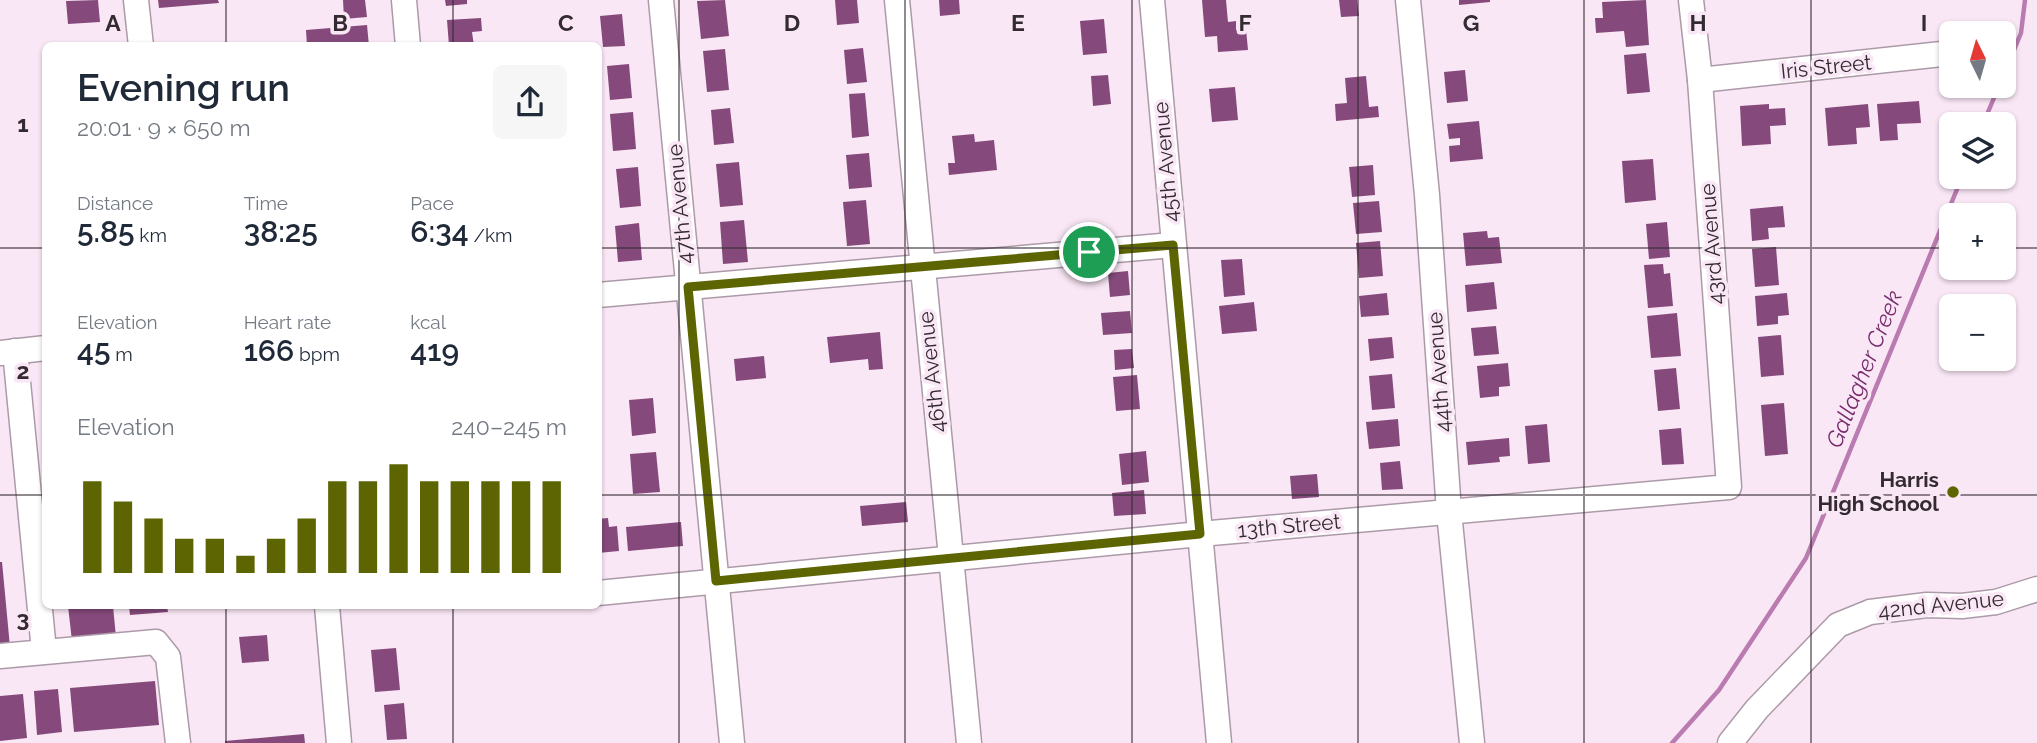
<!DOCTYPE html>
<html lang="en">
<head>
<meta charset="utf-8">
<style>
	:root { --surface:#fff; --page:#f6f6f7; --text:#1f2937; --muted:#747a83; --accent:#5d6503 }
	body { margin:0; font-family:Raleway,sans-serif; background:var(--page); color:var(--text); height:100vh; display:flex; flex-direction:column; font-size:26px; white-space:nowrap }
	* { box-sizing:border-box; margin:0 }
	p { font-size:23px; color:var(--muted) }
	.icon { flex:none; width:38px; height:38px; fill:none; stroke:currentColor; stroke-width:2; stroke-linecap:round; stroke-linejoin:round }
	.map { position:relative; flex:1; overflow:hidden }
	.details { position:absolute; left:42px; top:42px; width:560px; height:567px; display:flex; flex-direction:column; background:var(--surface); border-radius:10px; box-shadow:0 2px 5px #0004 }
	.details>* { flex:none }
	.needle { width:46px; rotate:355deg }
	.tools { position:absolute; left:1939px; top:21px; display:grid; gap:14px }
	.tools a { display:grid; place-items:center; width:77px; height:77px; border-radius:10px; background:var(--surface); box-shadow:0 2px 5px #0004; font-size:35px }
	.pin { position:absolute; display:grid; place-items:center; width:60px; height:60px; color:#fff; margin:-30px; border:4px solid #fff; border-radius:50%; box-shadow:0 2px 7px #0007 }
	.round { display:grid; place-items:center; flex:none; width:74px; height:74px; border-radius:10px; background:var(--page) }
	.head { display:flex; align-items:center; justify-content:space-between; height:119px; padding:0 35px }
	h1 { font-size:38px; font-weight:600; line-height:52px }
	.stats { display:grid; grid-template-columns:repeat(3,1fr); gap:10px; height:119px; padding:7px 35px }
	.stats div { display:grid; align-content:center }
	.stats b { font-size:30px; font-weight:600 }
	.stats small { font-size:19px; font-weight:400 }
	.stats p { font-size:19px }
	.chart { height:196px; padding:14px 35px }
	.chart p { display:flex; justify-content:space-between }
	.chart svg { width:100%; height:126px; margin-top:7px; stroke:var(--accent); stroke-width:6 }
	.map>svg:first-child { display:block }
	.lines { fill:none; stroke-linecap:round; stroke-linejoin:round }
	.stream { stroke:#ba7cb0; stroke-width:4.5 }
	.building { fill:#854a7b }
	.minor-casing { stroke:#ac9aa8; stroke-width:27 }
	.minor { stroke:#fff; stroke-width:24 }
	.route-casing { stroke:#fff; stroke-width:14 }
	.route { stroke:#5d6503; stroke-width:9 }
	.grid { fill:none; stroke:#332b31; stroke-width:2; stroke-opacity:0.55 }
	.poi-dot { fill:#5d6503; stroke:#fae7f6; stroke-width:2.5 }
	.labels { text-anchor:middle; stroke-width:7; stroke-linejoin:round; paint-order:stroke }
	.street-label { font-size:21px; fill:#332b31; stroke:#fae7f6 }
	.poi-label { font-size:21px; font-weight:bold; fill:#332b31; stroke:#fae7f6; text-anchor:end }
	.water-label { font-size:23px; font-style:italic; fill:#772c6e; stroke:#fae7f6 }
	.grid-label { font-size:23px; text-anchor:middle; font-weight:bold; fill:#332b31; stroke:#fae7f6; stroke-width:7; stroke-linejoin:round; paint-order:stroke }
</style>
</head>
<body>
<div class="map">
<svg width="2037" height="743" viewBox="0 0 2037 743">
	<rect width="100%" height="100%" fill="#fae7f6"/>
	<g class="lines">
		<g class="stream">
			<polyline points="2004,74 2021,33 2025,0"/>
			<polyline points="1983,124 1999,86"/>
			<polyline points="1672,743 1719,690 1806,558 1962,177"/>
		</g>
	</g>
	<g class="building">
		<polygon points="98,0 100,22 68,24 66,1"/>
		<polygon points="158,0 218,0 219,3 159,8"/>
		<polygon points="343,0 365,0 367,17 344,19"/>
		<polygon points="445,0 467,0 467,4 446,6"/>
		<polygon points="725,0 729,36 701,39 697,1"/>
		<polygon points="835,0 857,0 859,23 837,25"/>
		<polygon points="939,0 959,0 960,14 940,16"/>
		<polygon points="1202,0 1226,0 1228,22 1236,21 1236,30 1246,29 1248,50 1218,52 1217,36 1205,37"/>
		<polygon points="1339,0 1357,0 1359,16 1341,17"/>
		<polygon points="1459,0 1490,0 1490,2 1459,5"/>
		<polygon points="1646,0 1649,45 1626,47 1624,31 1596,33 1595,18 1603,18 1602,2"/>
		<polygon points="622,14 625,46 603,47 600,16"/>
		<polygon points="481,18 482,31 472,32 474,46 449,46 447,20"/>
		<polygon points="1104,19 1107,53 1083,55 1080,21"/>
		<polygon points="367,25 369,46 307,46 306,30"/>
		<polygon points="863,48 867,82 847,84 844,50"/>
		<polygon points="725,49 729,90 707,92 703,51"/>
		<polygon points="1646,53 1650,92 1627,94 1624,55"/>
		<polygon points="629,64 632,98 610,100 607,66"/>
		<polygon points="1465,70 1468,101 1447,103 1444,72"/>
		<polygon points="1108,75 1111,104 1093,106 1091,76"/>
		<polygon points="1366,76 1369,107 1378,106 1379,117 1336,121 1335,104 1347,103 1345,78"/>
		<polygon points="1235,87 1238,120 1212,122 1209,89"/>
		<polygon points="865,93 869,136 852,138 849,94"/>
		<polygon points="1919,101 1921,123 1897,124 1898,140 1880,141 1877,104"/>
		<polygon points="1769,104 1769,109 1785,108 1786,125 1770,126 1771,144 1742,146 1740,106"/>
		<polygon points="1868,104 1870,127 1856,128 1857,144 1828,146 1825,108"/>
		<polygon points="730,108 734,143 714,145 711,110"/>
		<polygon points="633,112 636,149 613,151 610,114"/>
		<polygon points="1479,121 1483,159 1450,162 1449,146 1460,145 1460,138 1449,139 1447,124"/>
		<polygon points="974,134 975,142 994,140 997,170 949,175 948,163 955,163 952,136"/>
		<polygon points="869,153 872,187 849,189 846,155"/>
		<polygon points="1653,159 1656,200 1625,203 1622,161"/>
		<polygon points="739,162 743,205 720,207 716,164"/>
		<polygon points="1373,165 1375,195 1352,197 1349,167"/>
		<polygon points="638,167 641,206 620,208 616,169"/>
		<polygon points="866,200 870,244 847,246 843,202"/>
		<polygon points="1379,201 1382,232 1356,234 1353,203"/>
		<polygon points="1783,206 1785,227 1768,228 1769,239 1752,241 1750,209"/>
		<polygon points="744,220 748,262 723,264 720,222"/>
		<polygon points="1667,222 1670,257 1649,259 1646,224"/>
		<polygon points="639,223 642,260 618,262 615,226"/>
		<polygon points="1487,231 1488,238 1499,237 1502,263 1466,266 1463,233"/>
		<polygon points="1380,241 1383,276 1359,278 1356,243"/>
		<polygon points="1776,247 1779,285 1755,287 1752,249"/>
		<polygon points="1242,259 1245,295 1224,297 1221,260"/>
		<polygon points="1663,264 1664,274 1670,273 1673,306 1648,308 1644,265"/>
		<polygon points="1128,271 1130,295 1110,297 1108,273"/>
		<polygon points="1494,282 1497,309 1467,312 1465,285"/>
		<polygon points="1387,293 1389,315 1361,317 1359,296"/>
		<polygon points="1787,293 1789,315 1778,316 1778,324 1757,326 1755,296"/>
		<polygon points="1254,302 1257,331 1222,334 1219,306"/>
		<polygon points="1130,311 1132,333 1103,335 1101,313"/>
		<polygon points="1677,313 1681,356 1651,358 1647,316"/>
		<polygon points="1496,326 1499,354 1474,356 1471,328"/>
		<polygon points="880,332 883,369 869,370 868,359 830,363 827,337"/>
		<polygon points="1781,335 1784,375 1761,377 1758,337"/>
		<polygon points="1392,337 1394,358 1370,361 1368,339"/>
		<polygon points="1132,349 1134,368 1115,370 1114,350"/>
		<polygon points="764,356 766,378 736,381 734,359"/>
		<polygon points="1508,363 1510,386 1499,387 1499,396 1480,398 1477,366"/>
		<polygon points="1676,368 1680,409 1658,411 1654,370"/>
		<polygon points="1392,374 1395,408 1372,410 1369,376"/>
		<polygon points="1137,375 1140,409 1116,411 1113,377"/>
		<polygon points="653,398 656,433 632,436 629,400"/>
		<polygon points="1784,403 1788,454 1765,456 1761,405"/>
		<polygon points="1398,419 1400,446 1369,449 1366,422"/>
		<polygon points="1547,424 1550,462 1528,464 1525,426"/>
		<polygon points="1681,428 1684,464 1662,465 1659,430"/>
		<polygon points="1509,438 1510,456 1499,457 1500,462 1468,465 1466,442"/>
		<polygon points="1146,451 1149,482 1122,485 1119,454"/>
		<polygon points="656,452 660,492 633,494 630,454"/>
		<polygon points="1400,461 1403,489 1382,490 1380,463"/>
		<polygon points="1317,474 1319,497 1292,499 1290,476"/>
		<polygon points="1144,490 1146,514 1114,516 1112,493"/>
		<polygon points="906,502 908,522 862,526 860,506"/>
		<polygon points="608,518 609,527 617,526 619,551 598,553 598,519"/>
		<polygon points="681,522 683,546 628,551 626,527"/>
		<polygon points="0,562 2,562 10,647 0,648"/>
		<polygon points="68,606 113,606 116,637 72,641"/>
		<polygon points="129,606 167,606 168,612 130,615"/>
		<polygon points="267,635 269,661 242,663 239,637"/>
		<polygon points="396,648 400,690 375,692 371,650"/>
		<polygon points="155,681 159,725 74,732 70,688"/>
		<polygon points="58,689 62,732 37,735 34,691"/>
		<polygon points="23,694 27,738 0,741 0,696"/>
		<polygon points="404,703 407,739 387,740 384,705"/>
		<polygon points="304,734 305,743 225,743 225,741"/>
	</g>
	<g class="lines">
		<g class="minor-casing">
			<g id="minor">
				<polyline points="136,0 141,46"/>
				<polyline points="404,0 408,46"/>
				<polyline points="661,0 732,743"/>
				<polyline points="897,0 969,743"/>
				<polyline points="1152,0 1219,743"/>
				<polyline points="1408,0 1427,195 1449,512 1472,743"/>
				<polyline points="1700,80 1951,53"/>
				<polyline points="598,295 1173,245"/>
				<polyline points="15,351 44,651"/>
				<polyline points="1,353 46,348"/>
				<polyline points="598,593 1200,534 1729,487 1700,80 1691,0"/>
				<polyline points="327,606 339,743"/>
				<polyline points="0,656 156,642 168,657 178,743"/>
				<polyline points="1730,743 1757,709 1838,625 1870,612 1927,605 1962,606 1996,602 2037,589"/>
			</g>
		</g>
		<use href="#minor" class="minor"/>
	</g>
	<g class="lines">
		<g class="route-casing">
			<polygon id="route" points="1173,245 1200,534 716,581 688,287"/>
		</g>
		<use href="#route" class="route"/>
	</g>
	<path class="grid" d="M226 0V46M453 0V46M679 0V743M905 0V743M1132 0V743M1358 0V743M1584 0V743M1811 0V743M0 248H46M598 248H1951M2004 248H2037M0 495H46M598 495H2037M226 606V743M453 606V743"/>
	<circle class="poi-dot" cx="1953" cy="492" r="7"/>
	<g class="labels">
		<g class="street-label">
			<text transform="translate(1826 67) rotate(-6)" y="7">Iris Street</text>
			<text transform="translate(1166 162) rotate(-95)" y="7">45th Avenue</text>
			<text transform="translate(680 204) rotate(-95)" y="7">47th Avenue</text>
			<text transform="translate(1712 244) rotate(-94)" y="7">43rd Avenue</text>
			<text transform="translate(932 372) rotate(-96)" y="7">46th Avenue</text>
			<text transform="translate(1439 372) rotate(-94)" y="7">44th Avenue</text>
			<text transform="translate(1289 526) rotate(-5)" y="7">13th Street</text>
			<text transform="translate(1941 605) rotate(-6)" y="7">42nd Avenue</text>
		</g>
		<g class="poi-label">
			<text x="1939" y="487">Harris<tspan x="1939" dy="24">High School</tspan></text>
		</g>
		<g class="water-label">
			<text transform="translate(1864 369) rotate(-68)" y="8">Gallagher Creek</text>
		</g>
	</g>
	<g class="grid-label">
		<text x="113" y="31">A</text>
		<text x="340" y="31">B</text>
		<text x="566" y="31">C</text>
		<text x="792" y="31">D</text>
		<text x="1018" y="31">E</text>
		<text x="1245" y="31">F</text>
		<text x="1471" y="31">G</text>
		<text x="1698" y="31">H</text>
		<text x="1924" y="31">I</text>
		<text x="23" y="132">1</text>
		<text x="23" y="379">2</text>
		<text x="23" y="627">3</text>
	</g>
</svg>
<div class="tools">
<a><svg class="needle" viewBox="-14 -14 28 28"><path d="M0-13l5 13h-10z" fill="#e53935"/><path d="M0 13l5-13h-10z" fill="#747a83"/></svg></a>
<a><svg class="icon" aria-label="layers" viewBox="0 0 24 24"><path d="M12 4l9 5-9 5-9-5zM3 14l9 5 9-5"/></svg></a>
<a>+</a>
<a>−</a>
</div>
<div class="pin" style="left:1089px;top:252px;background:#1e9e55"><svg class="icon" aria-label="arrive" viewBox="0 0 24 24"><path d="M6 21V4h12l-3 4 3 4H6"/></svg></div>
<section class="details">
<div class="head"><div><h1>Evening run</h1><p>20:01 · 9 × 650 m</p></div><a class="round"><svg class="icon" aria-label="share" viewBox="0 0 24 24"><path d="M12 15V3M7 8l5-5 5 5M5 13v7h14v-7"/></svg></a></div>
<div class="stats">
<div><p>Distance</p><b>5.85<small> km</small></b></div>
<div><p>Time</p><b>38:25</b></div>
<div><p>Pace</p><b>6:34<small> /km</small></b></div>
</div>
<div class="stats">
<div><p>Elevation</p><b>45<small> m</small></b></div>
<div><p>Heart rate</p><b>166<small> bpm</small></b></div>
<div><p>kcal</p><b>419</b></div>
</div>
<div class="chart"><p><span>Elevation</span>240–245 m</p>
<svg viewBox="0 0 160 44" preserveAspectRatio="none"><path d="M5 44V12M15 44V19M25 44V25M35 44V32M45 44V32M55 44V38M65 44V32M75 44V25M85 44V12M95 44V12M105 44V6M115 44V12M125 44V12M135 44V12M145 44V12M155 44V12"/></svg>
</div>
</section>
</div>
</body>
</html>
